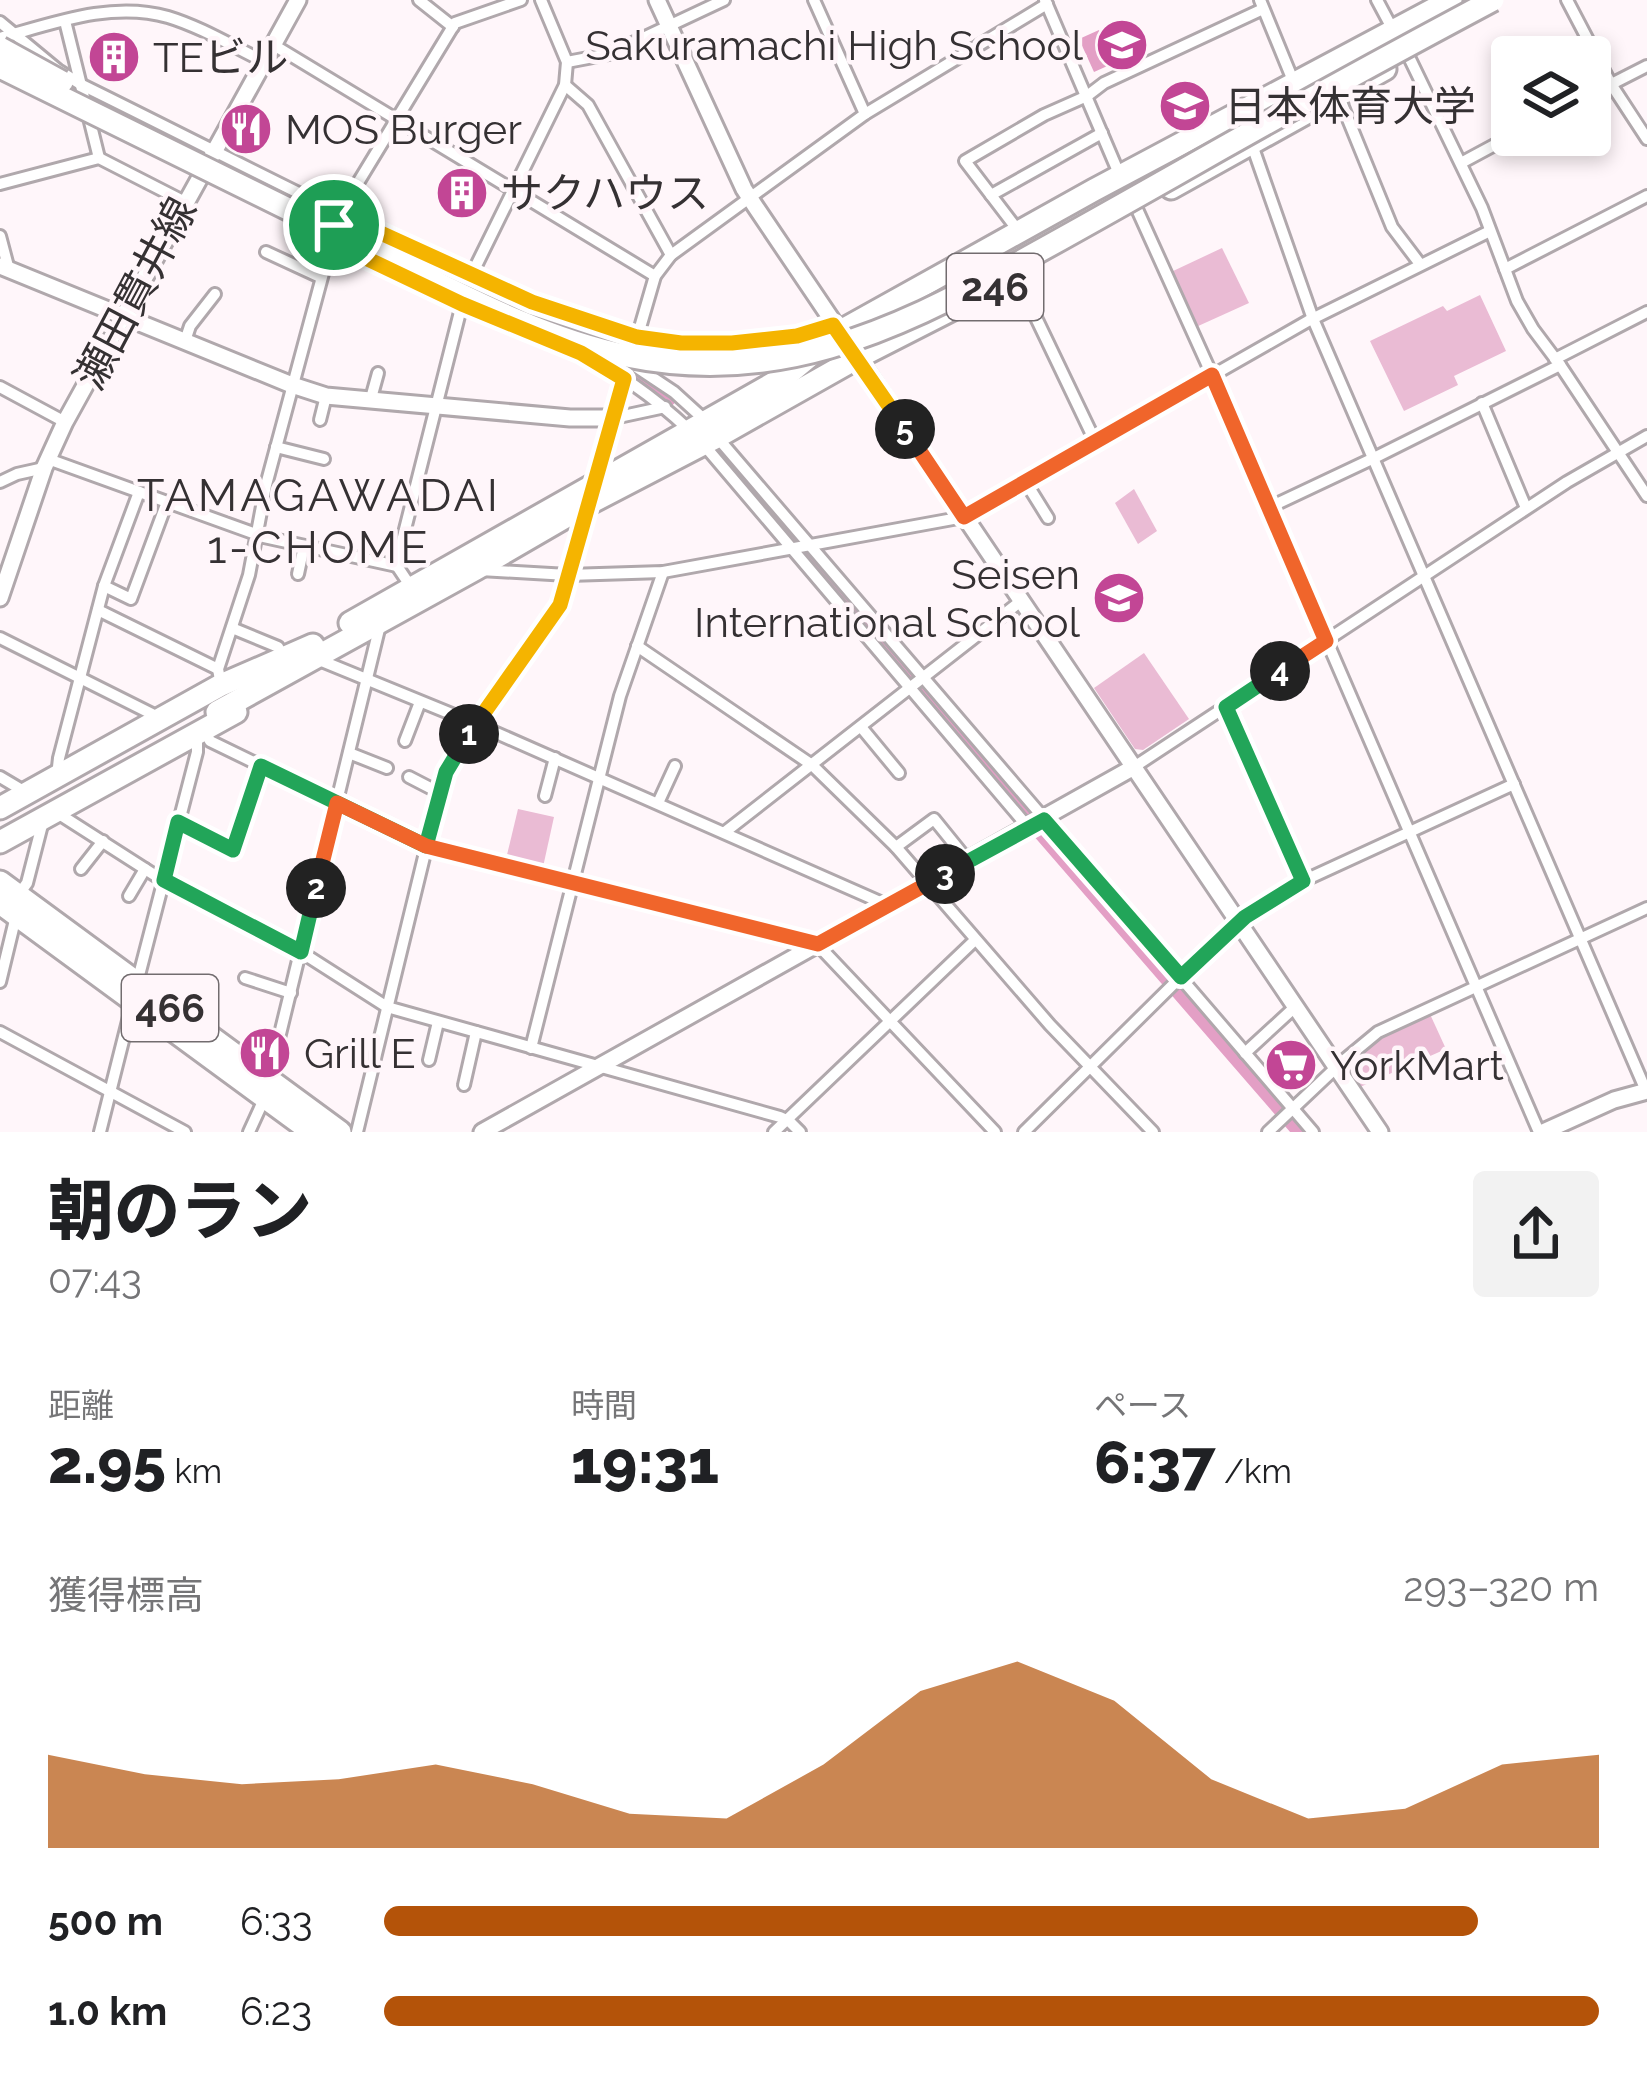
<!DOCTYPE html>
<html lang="ja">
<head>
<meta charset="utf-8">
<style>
	:root { --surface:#fff; --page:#f2f2f2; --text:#202124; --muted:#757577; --accent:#b45309 }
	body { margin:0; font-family:Raleway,"Noto Sans JP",sans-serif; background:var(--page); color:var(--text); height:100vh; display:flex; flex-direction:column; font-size:45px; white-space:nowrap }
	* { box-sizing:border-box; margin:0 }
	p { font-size:39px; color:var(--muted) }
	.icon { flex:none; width:66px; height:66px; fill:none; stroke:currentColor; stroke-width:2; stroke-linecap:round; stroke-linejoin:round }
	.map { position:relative; height:1132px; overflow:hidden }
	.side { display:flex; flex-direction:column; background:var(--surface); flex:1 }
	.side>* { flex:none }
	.buttons { position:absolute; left:1491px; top:36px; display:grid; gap:24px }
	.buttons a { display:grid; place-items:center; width:120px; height:120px; border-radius:12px; background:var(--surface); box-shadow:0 6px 18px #0003; font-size:60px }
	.pin { position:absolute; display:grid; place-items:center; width:102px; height:102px; color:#fff; margin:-51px; border:6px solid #fff; border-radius:50%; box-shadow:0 3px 12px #0007 }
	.km { position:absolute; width:60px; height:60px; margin:-30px; border-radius:50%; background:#222; color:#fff; font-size:33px; line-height:60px; text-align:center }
	.round { display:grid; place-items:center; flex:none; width:126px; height:126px; border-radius:12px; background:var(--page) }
	.summary { display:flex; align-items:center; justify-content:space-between; height:204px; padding:0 48px }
	h1 { font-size:66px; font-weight:800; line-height:90px }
	.metrics { display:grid; grid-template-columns:repeat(3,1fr); gap:18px; height:204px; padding:12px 48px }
	.metrics div { display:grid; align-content:center }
	.metrics b { font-size:60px; font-weight:800 }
	.metrics small { font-size:33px; font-weight:400 }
	.metrics p { font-size:33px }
	.chart { height:336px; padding:24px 48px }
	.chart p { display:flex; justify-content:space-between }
	.chart svg { width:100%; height:216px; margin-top:12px; fill:var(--accent); opacity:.7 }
	ul { padding:0 48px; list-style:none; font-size:39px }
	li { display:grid; grid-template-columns:192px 144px 1fr; align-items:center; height:90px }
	li i { height:30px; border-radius:15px; background:var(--accent) }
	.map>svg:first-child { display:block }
	.green { fill:#eabbd4 }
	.water { fill:#e39fc5 }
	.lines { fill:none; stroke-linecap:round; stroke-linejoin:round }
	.river { stroke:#e39fc5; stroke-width:18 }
	.street-casing { stroke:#b0a8ac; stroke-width:16 }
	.secondary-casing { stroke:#b0a8ac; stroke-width:21 }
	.highway-casing { stroke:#b0a8ac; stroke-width:27 }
	.street { stroke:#fff; stroke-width:10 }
	.secondary { stroke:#fff; stroke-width:15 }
	.highway { stroke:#fff; stroke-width:21 }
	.highway-bridge-casing { stroke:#b0a8ac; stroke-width:27; stroke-linecap:butt }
	.highway-bridge { stroke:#fff; stroke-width:21 }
	.split-1-casing { stroke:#fff; stroke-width:24 }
	.split-2-casing { stroke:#fff; stroke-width:24 }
	.split-3-casing { stroke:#fff; stroke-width:24 }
	.split-4-casing { stroke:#fff; stroke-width:24 }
	.split-5-casing { stroke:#fff; stroke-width:24 }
	.split-6-casing { stroke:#fff; stroke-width:24 }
	.split-1 { stroke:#f5b400; stroke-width:15 }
	.split-2 { stroke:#22a559; stroke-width:15 }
	.split-3 { stroke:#f0652b; stroke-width:15 }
	.split-4 { stroke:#22a559; stroke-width:15 }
	.split-5 { stroke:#f0652b; stroke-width:15 }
	.split-6 { stroke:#f5b400; stroke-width:15 }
	.labels { text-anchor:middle; stroke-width:9; stroke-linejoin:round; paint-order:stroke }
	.shield { fill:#fff6fa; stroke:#726c6f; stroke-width:3 }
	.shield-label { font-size:39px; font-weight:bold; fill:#353133 }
	.poi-label { font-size:42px; fill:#353133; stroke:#fff6fa; text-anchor:start }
	.street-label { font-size:42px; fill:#353133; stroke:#fff6fa }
	.neighbourhood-label { font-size:45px; letter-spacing:3px; fill:#353133; stroke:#fff6fa }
</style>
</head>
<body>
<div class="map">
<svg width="1647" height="1132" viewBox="0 0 1647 1132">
	<rect width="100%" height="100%" fill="#fff6fa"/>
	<g class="green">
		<polygon points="1222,248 1249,303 1196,327 1171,272"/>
		<polygon points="1480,295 1506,351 1454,376 1458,385 1404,411 1370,341 1443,306 1447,311"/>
		<polygon points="1134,489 1157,531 1138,544 1115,503"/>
		<polygon points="1144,653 1189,719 1143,750 1135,749 1094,688"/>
		<polygon points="518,809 554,817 543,867 506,859"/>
		<polygon points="1429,1012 1446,1049 1360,1087 1347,1067 1348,1063 1381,1034"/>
	</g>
	<polygon class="water" points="1099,30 1114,63 1094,72 1079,39"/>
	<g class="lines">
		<g class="river">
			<polyline points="634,375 668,397"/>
			<polyline points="717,449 1043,833 1302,1132"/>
		</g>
		<g class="street-casing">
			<g id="street">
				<polyline points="419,0 453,27"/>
				<polyline points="814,0 865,114"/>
				<polyline points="1045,0 1120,176"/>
				<polyline points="1260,0 1294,83"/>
				<polyline points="1377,0 1393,30"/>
				<polyline points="1567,0 1611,84 1647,139"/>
				<polyline points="65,21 99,158"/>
				<path d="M0 22 58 70 82 85C192 139 301 196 412 248 483 282 557 317 634 336 684 348 787 348 833 325"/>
				<path d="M0 38C54 23 112 1 168 17 201 27 232 46 263 61"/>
				<polyline points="272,44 655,276"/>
				<polyline points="1408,55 1482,208 1517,301 1533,329 1560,365 1647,496"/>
				<polyline points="567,62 609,54 724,0"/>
				<polyline points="565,85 588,105 671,255"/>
				<polyline points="1590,95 1647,66"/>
				<polyline points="1339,97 1392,227 1420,264"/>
				<polyline points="1252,145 1313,319 1647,1093"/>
				<polyline points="1461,163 1513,135"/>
				<polyline points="0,184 99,158 185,202"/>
				<polyline points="991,195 1102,133"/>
				<polyline points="1136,207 1212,375 1539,1132"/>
				<polyline points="1020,233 965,161 1044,115 1087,96 1104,83 1263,9"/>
				<polyline points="0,236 9,270"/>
				<polyline points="266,252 320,277"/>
				<polyline points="1505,269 1647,196"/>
				<polyline points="1016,276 1095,441"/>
				<polyline points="185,341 190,326 215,294"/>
				<path d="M576 351C617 371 655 398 688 429"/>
				<polyline points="1555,359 1647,312"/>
				<polyline points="629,362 674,392 707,422"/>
				<polyline points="0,387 65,422"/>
				<polyline points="370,402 378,373"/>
				<polyline points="1482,403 1526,508"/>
				<polyline points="614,418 665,407"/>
				<polyline points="320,420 326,396"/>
				<polyline points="717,437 1313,1132"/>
				<polyline points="704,445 1028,827"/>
				<polyline points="276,447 324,459"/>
				<polyline points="48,459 264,537 397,566"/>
				<polyline points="596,479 655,276 671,255 865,114 1047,4"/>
				<polyline points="1025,481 1048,518"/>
				<polyline points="0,482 17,474 44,468"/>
				<polyline points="1268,508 1374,458 1560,365"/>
				<polyline points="480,570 568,575 663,572 964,517 1308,321 1490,231"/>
				<polyline points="298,574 304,546"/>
				<polyline points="104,586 131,599 167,502"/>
				<polyline points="411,587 397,566 398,557 462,304 471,276 565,85 567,62 541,0"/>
				<polyline points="98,610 218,669"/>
				<polyline points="232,628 278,647 283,657"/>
				<polyline points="0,638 152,714 157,721"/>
				<polyline points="637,646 812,765 896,847 1050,1025 1153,1132"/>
				<polyline points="317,659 476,724 887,905"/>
				<polyline points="221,685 218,669 249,575 266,485 339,214 455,23 521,0"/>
				<polyline points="1225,707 1303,881"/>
				<polyline points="861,727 899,773"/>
				<polyline points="205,731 210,741 426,846 817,944 995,1132"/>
				<polyline points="405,741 420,702"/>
				<polyline points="349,753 387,768"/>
				<polyline points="1134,767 1567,482 1647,436"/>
				<polyline points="57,776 59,758 104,586 139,492"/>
				<polyline points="0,777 27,793"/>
				<polyline points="409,777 438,792"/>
				<polyline points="545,796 555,758"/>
				<polyline points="658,803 675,766"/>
				<polyline points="56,812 156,876 301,952 387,1007 780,1117 789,1121 800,1132"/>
				<polyline points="179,822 233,850 261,766"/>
				<polyline points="725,832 1021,601"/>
				<polyline points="896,847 934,819 968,861"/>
				<polyline points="81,869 103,841"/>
				<polyline points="19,894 27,883 43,821"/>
				<polyline points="129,896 145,869"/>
				<polyline points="245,978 291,993"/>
				<polyline points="0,982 16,916"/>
				<polyline points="137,983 197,752 197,743 194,737"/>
				<polyline points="0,1032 185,1132"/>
				<polyline points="531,1048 620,696 663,572"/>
				<polyline points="1245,1053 1295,1007"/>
				<polyline points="429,1060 438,1022"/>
				<polyline points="269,1079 380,625"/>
				<polyline points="464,1085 476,1032"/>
				<polyline points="100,1132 133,1001"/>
				<polyline points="249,1132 265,1097"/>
				<polyline points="357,1132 442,783 455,754 560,605 587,508"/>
				<polyline points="774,1132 974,941"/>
				<polyline points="1024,1132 1207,951 1245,917 1303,881 1514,784"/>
				<polyline points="1268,1132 1343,1061 1378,1032 1647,908"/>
			</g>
		</g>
		<g class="secondary-casing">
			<g id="secondary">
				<polyline points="657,0 744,189 755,206 1380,1132"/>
				<polyline points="0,266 292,385 326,396 570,418 614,418"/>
				<polyline points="0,598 44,468 65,422 298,0"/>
				<polyline points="482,1132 1134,767"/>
				<polyline points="1543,1132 1614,1100 1647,1091"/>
			</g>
		</g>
		<g class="highway-casing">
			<g id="highway">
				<polyline points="1171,188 1385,69"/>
				<polyline points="350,623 786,376 839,332 1094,190 1451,0"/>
				<polyline points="217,712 476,569 588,504 717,437 857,358 998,286"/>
				<polyline points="0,808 221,685 313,645"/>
				<polyline points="0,842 236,712"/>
				<polyline points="0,882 340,1132"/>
				<polyline points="0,903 312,1132"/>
			</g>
		</g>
		<use href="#street" class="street"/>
		<use href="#secondary" class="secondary"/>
		<use href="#highway" class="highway"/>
		<g class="highway-bridge-casing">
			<g id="highway-bridge">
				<polyline points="0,48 62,82"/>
				<path d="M0 67C123 127 245 188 367 248 451 289 535 337 627 356 775 386 890 333 1016 264 1069 235 1122 205 1175 175 1280 115 1386 57 1493 0"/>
			</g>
		</g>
		<use href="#highway-bridge" class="highway-bridge"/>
	</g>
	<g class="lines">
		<g class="split-1-casing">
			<polyline id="split-1" points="334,225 330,241 462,304 581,353 624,379 560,605 469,734"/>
		</g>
		<g class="split-2-casing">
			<polyline id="split-2" points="316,888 301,952 164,880 178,822 233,850 261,766 426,846 446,772 469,734"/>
		</g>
		<g class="split-3-casing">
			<polyline id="split-3" points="316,888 337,803 426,846 818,944 945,874"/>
		</g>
		<g class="split-4-casing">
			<polyline id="split-4" points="945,874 1044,820 1181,977 1245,917 1303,881 1226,707 1280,671"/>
		</g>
		<g class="split-5-casing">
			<polyline id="split-5" points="905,429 964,517 1212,375 1326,641 1280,671"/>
		</g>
		<g class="split-6-casing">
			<polyline id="split-6" points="334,225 339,214 532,302 637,337 681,343 732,343 797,336 833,325 905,429"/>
		</g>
		<use href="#split-1" class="split-1"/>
		<use href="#split-2" class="split-2"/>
		<use href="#split-3" class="split-3"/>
		<use href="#split-4" class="split-4"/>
		<use href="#split-5" class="split-5"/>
		<use href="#split-6" class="split-6"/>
	</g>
	<defs>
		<g id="school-disc" transform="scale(2.7)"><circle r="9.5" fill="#c24695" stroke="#fff6fa"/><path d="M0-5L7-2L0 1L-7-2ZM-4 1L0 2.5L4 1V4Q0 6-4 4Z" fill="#fff"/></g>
		<g id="building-disc" transform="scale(2.7)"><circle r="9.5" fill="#c24695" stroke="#fff6fa"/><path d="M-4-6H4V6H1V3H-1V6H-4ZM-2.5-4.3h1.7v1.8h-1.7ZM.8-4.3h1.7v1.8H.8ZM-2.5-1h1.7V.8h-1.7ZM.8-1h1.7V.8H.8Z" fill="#fff"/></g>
		<g id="university-disc" transform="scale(2.7)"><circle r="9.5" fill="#c24695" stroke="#fff6fa"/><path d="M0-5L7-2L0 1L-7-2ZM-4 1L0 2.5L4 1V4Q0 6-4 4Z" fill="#fff"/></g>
		<g id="restaurant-disc" transform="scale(2.7)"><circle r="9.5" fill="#c24695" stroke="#fff6fa"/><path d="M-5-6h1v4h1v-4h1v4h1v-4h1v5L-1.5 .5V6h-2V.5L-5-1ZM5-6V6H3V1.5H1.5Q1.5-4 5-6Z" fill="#fff"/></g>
		<g id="supermarket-disc" transform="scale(2.7)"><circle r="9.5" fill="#c24695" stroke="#fff6fa"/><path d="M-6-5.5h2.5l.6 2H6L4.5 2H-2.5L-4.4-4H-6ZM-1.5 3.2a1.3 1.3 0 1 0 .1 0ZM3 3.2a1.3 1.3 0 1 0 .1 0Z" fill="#fff"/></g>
	</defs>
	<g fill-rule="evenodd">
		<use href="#school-disc" x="1122" y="45"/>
		<use href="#building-disc" x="114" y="57"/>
		<use href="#university-disc" x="1185" y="106"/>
		<use href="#restaurant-disc" x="246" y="129"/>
		<use href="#building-disc" x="462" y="193"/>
		<use href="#school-disc" x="1119" y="598"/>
		<use href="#restaurant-disc" x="265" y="1053"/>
		<use href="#supermarket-disc" x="1291" y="1065"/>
	</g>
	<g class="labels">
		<g class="shield">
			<rect x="947" y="254" width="96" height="66" rx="9"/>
			<rect x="122" y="975" width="96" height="66" rx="9"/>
		</g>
		<g class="shield-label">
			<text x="995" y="301">246</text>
			<text x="170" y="1022">466</text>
		</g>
		<g class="poi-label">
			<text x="1083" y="60" text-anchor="end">Sakuramachi High School</text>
			<text x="153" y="72">TEビル</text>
			<text x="1224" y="121">日本体育大学</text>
			<text x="285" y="144">MOS Burger</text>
			<text x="501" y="208">サクハウス</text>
			<text x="1080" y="589" text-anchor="end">Seisen<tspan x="1080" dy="48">International School</tspan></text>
			<text x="304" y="1068">Grill E</text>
			<text x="1330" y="1080">YorkMart</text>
		</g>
		<g class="street-label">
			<text transform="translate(135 293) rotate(-62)" y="15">瀬田貫井線</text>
		</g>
		<g class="neighbourhood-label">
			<text x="319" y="511">TAMAGAWADAI<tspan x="319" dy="52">1-CHOME</tspan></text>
		</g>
	</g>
</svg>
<div class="buttons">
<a><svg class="icon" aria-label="layers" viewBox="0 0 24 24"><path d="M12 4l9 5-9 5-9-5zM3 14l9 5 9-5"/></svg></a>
</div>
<div class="pin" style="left:334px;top:225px;background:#1e9e55"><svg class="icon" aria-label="arrive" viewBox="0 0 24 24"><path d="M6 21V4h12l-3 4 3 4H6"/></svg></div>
<b class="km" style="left:469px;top:734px">1</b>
<b class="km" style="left:316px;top:888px">2</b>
<b class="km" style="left:945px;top:874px">3</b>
<b class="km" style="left:1280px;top:671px">4</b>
<b class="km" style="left:905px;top:429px">5</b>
</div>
<section class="side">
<div class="summary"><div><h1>朝のラン</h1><p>07:43</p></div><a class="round"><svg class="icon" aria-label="share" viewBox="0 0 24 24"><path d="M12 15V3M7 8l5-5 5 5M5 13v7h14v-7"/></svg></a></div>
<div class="metrics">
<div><p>距離</p><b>2.95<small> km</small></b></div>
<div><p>時間</p><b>19:31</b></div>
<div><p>ペース</p><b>6:37<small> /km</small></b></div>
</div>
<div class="chart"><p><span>獲得標高</span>293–320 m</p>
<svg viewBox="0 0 160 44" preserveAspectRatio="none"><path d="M0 44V25L10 29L20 31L30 30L40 27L50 31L60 37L70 38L80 27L90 12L100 6L110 14L120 30L130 38L140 36L150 27L160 25V44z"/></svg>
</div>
<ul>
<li><b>500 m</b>6:33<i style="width:90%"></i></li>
<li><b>1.0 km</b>6:23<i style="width:100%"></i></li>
</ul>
</section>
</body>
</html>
